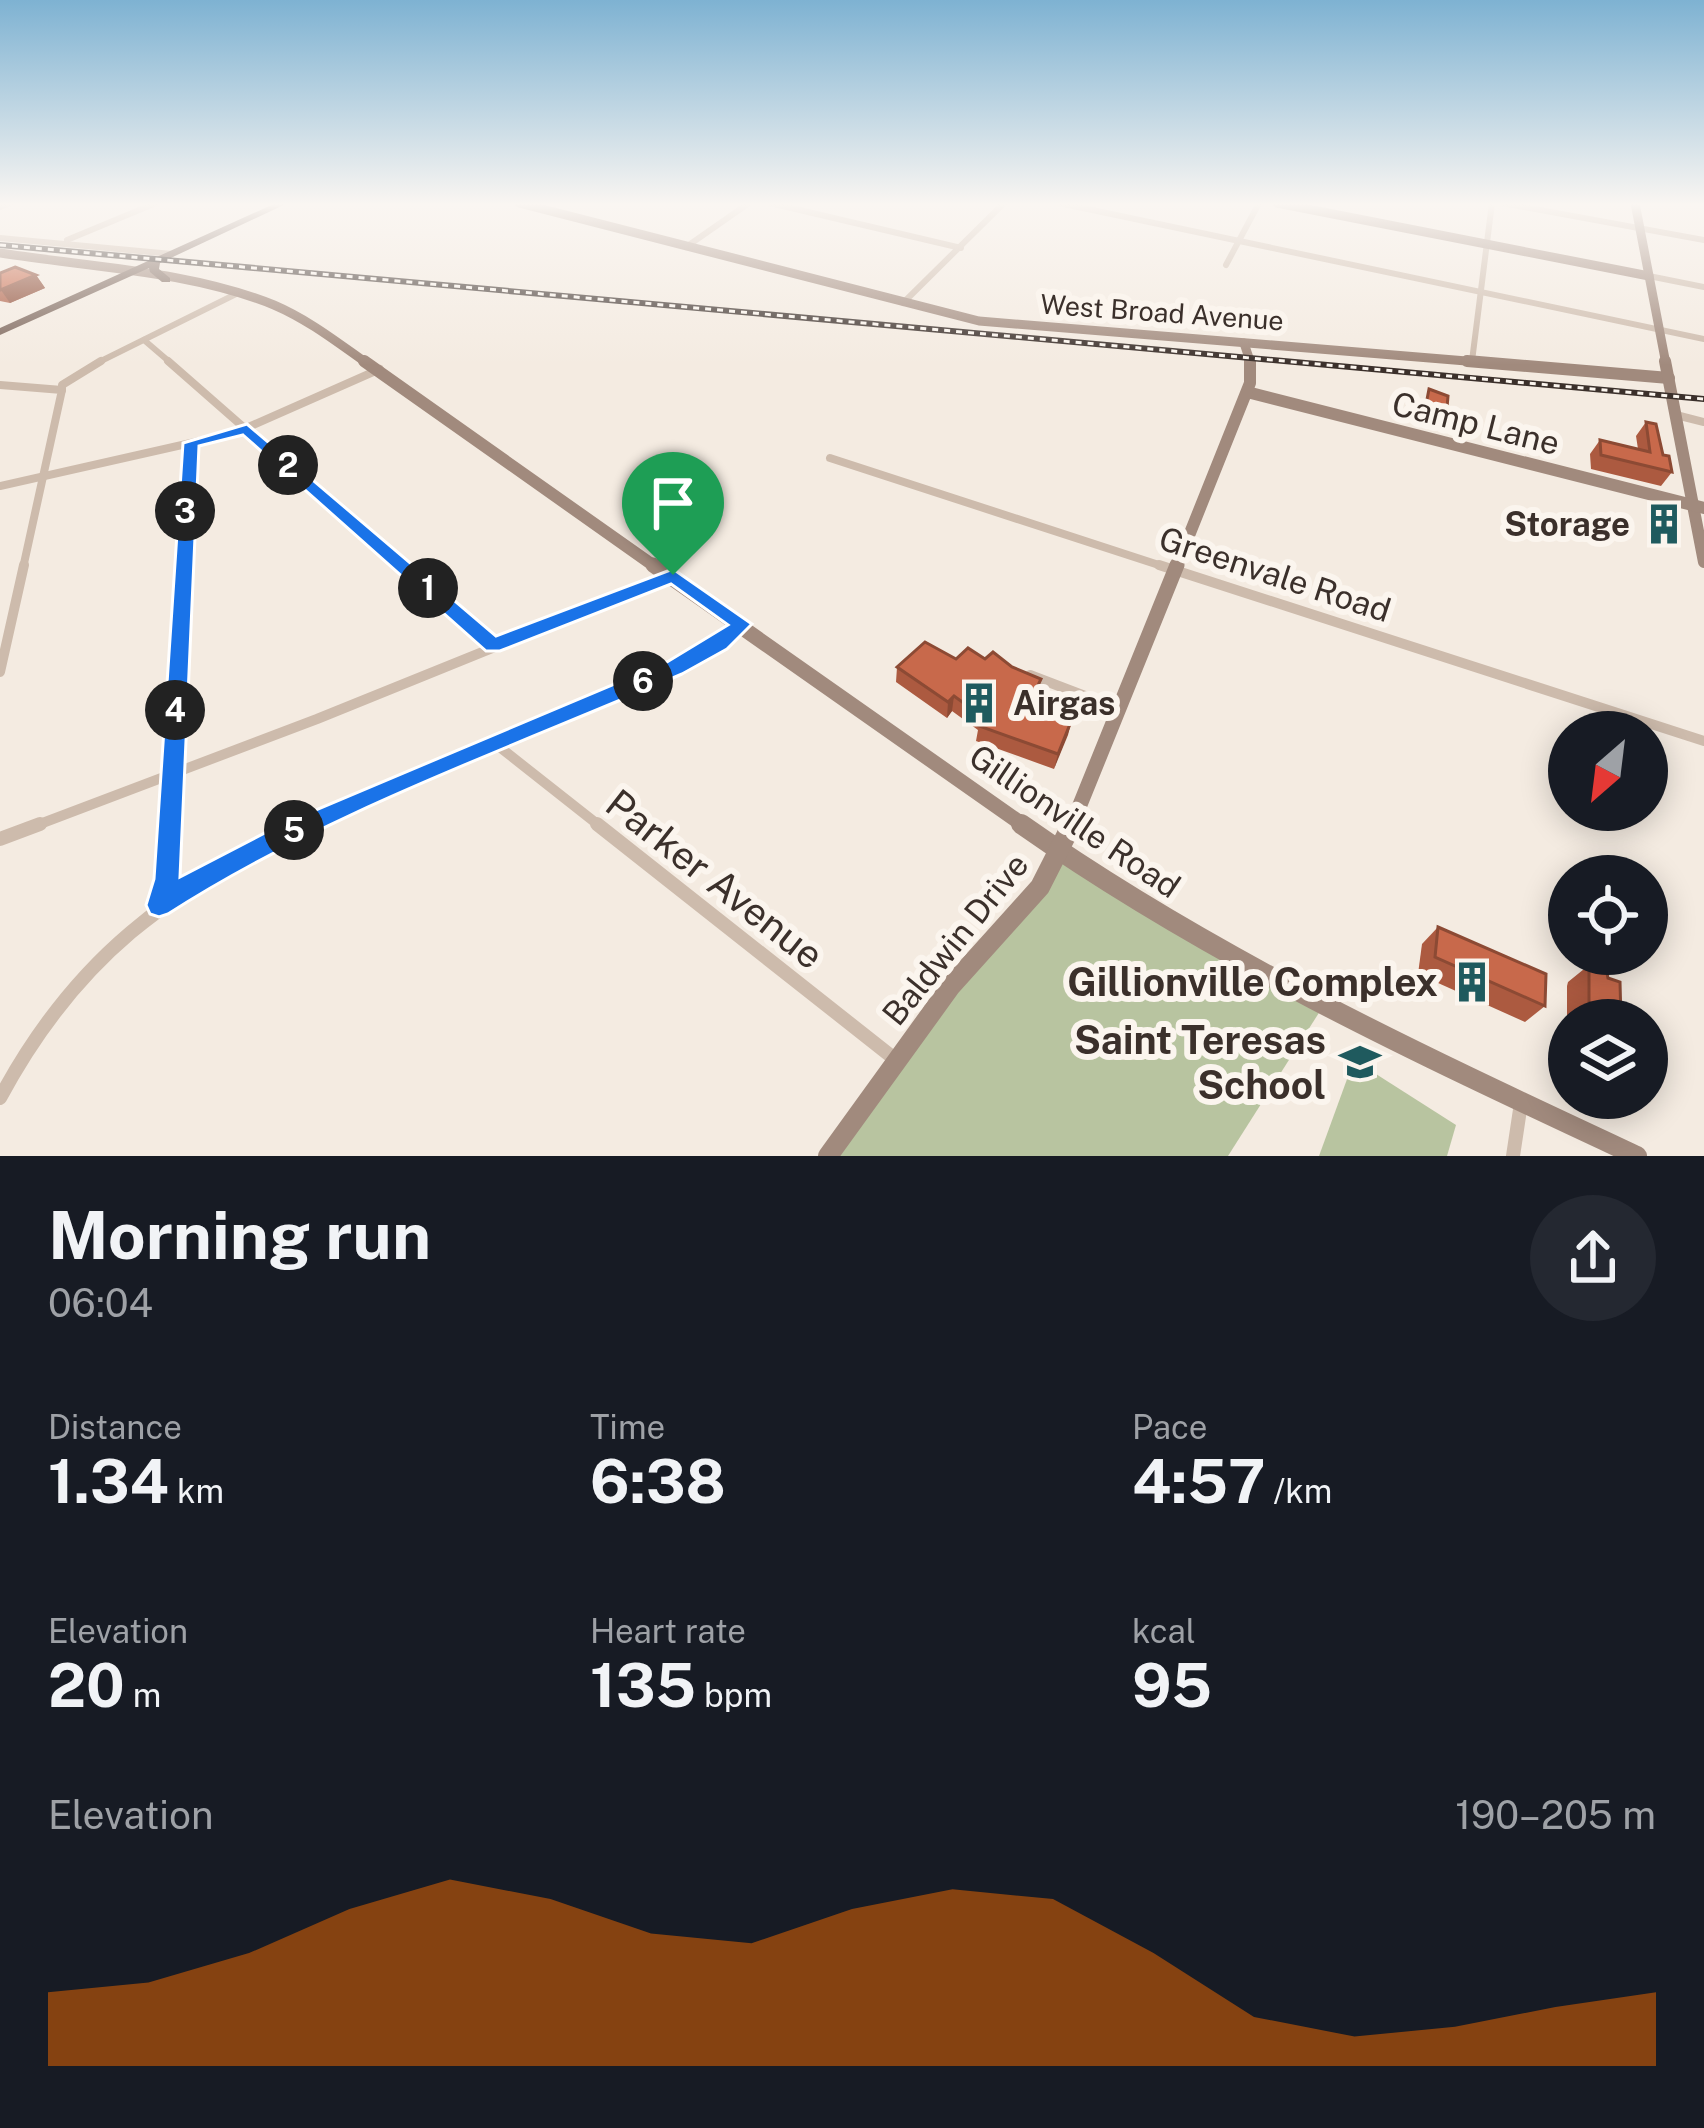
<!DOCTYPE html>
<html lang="en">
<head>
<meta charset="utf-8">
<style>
	:root { --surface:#171b24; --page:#242831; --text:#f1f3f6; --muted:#9ea1a6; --accent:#b45309 }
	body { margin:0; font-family:"Public Sans",sans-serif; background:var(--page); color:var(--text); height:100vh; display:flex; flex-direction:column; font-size:45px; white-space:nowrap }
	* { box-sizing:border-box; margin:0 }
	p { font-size:39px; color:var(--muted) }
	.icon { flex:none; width:66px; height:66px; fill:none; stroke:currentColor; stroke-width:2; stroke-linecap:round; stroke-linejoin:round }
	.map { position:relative; height:1156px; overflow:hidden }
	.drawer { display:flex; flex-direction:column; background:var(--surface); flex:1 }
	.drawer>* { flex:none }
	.needle { width:78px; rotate:208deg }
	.fabs { position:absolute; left:1548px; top:711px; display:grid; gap:24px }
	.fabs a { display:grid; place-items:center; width:120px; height:120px; border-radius:50%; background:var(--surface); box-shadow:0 6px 30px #0003; font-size:60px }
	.pin { position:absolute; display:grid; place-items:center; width:102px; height:102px; color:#fff; margin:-123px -51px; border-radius:50% 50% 50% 0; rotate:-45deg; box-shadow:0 0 12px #0007 }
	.pin .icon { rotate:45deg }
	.km { position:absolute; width:60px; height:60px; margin:-30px; border-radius:50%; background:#222; color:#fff; font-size:33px; line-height:60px; text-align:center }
	.round { display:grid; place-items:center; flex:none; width:126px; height:126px; border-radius:63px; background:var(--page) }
	.overview { display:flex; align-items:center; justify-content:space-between; height:204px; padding:0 48px }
	h1 { font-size:66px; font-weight:700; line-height:90px }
	.metrics { display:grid; grid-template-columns:repeat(3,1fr); gap:18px; height:204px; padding:12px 48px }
	.metrics div { display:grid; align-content:center }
	.metrics b { font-size:60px; font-weight:700 }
	.metrics small { font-size:33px; font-weight:400 }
	.metrics p { font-size:33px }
	.chart { height:336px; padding:24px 48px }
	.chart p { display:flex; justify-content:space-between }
	.chart svg { width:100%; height:216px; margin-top:12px; fill:var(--accent); opacity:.7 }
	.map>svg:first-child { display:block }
	.green { fill:#b8c4a0 }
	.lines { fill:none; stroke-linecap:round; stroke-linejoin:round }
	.street-far3 { stroke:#cdbbac; stroke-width:6 }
	.street-far2 { stroke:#cdbbac; stroke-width:8 }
	.street-far1 { stroke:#cdbbac; stroke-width:10 }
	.street { stroke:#cdbbac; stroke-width:14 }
	.secondary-far3 { stroke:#a18a7d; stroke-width:9 }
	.secondary-far2 { stroke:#a18a7d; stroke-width:12 }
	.secondary-far1 { stroke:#a18a7d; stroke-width:15 }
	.secondary { stroke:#a18a7d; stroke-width:20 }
	.primary { fill:#7d675c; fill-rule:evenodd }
	.rail-casing { stroke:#3b302b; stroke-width:6 }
	.rail { stroke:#fbf5ee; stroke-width:3; stroke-dasharray:6; stroke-linecap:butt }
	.wall { fill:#ac5a40 }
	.shaded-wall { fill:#8c4a34 }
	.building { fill:#c8694b; stroke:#8c4a34; stroke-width:3 }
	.route { fill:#1a73e8; stroke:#fff; stroke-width:3; fill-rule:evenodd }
	.labels { text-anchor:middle; stroke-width:12; stroke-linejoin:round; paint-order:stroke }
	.far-street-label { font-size:27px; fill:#3b302b; stroke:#fbf5ee }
	.street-label { font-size:33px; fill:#3b302b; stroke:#fbf5ee }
	.poi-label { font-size:33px; font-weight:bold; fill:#3b302b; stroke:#fbf5ee; text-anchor:end }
	.near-street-label { font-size:39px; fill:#3b302b; stroke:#fbf5ee }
	.near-poi-label { font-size:39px; font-weight:bold; fill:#3b302b; stroke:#fbf5ee; text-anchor:end }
</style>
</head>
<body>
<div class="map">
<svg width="1704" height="1156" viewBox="0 0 1704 1156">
	<rect width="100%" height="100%" fill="#f4ebe1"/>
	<g class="green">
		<polygon points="1062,854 1322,1008 1228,1156 829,1156"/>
		<polygon points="1354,1060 1456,1125 1447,1156 1319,1156"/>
	</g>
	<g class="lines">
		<g class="street-far3">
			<polyline points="770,203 961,248"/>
			<polyline points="1059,203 1704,339"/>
			<polyline points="1502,203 1704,240"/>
			<polyline points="0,207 10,203"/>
			<polyline points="0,238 172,254"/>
			<polyline points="67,240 156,203"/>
			<polyline points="686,247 749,203"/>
			<polyline points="1226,265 1259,203"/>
			<polyline points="1649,276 1704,287"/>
			<polyline points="903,303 1004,203"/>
			<polyline points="144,340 172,364"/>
			<polyline points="1472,361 1492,203"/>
			<polyline points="95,364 238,293"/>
		</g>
		<g class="street-far2">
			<polyline points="168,361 404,568"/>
			<polyline points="0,385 62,390 23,568"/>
			<polyline points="62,390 62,385 101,361"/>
			<polyline points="1676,415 1704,422"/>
			<polyline points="830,458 1168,568"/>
			<polyline points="0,486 235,433 380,369"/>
			<polyline points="184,568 191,443"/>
		</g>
		<g class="street-far1">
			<polyline points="401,565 493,645"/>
			<polyline points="1159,565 1704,741"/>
			<polyline points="0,672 24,565"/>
			<polyline points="1030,675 1119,709"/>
			<polyline points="497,745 601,827"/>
			<polyline points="32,827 317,719 668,577"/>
			<polyline points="170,827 184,565"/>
			<polyline points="306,827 675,668 720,644 742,624"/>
		</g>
		<g class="street">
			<polyline points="597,824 896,1060"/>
			<polyline points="0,839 40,824"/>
			<polyline points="159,904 167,879 170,824"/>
			<path d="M0 1098C75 958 169 888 313 824"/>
			<polyline points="1513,1156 1521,1103"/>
		</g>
		<g class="secondary-far3">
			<polyline points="519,203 979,321 1503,364"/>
			<polyline points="1277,203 1649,276"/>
			<polyline points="1635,203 1666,364"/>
			<path d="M0 253C89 267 190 271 274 305 309 320 338 343 368 364"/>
			<polyline points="1244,343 1251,364"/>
		</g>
		<g class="secondary-far2">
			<polyline points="364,361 657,568"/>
			<polyline points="1467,361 1669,378"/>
			<polyline points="1665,361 1704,562"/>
			<polyline points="1247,392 1704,508"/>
			<polyline points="1176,568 1250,383 1250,361"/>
		</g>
		<g class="secondary-far1">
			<polyline points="653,565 1026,827"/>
			<polyline points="1071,827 1177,565"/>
		</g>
		<g class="secondary">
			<path d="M1021 824C1213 959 1425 1057 1637 1156"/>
			<polyline points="828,1156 951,986 1040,887 1072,824"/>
		</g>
		<polygon class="primary" points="276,203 288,203 160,263 159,269 170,278 170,282 162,282 150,272 149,268 0,335 0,328"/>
		<g class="rail-casing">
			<polyline id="rail" points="0,245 1704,399"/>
		</g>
		<use href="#rail" class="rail"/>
	</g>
	<g class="wall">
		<polygon points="0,273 36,275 45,288 10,303 0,301"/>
		<polygon points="1429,389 1446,420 1443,425 1422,420"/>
		<polygon points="1646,422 1672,472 1661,486 1591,469 1590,454 1600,440 1638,449 1636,436"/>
		<polygon points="956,659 1037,694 1033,703 1072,719 1054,769 976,741 978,730 952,711 947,718 896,682 897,667"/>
		<polygon points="1438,927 1545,1006 1525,1022 1418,974 1422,944"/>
		<polygon points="1589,965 1608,978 1621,1020 1569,1020 1569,1073 1567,1072 1567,986 1568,982"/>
	</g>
	<g class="shaded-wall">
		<polygon points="36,275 45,288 10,303 1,290"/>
		<polygon points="954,696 952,711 947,718 948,702"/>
		<polygon points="1072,719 1068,735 1054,769 1058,754"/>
	</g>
	<g class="building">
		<polygon points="15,267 36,275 0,290 0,273"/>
		<polygon points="1429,389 1448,396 1446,420 1424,415"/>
		<polygon points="1646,422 1656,424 1663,455 1669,456 1672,472 1601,455 1600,440 1650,452"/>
		<polygon points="925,642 956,659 968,648 985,659 993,652 1012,667 1041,679 1030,702 1072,719 1058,754 979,726 983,717 954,696 948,702 897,667"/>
		<polygon points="1438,927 1546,974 1545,1006 1435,957"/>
		<polygon points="1589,965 1607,973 1608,978 1620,982 1621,1020 1589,1020"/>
	</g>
	<linearGradient id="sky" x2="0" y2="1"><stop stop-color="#7eb2d2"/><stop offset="0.56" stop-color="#faf6f2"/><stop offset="1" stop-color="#faf6f2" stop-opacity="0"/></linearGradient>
	<rect width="1704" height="365" fill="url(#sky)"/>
	<path class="route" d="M247 424 496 636 673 569 752 624 727 649 682 674C511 748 325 813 168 914L159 917 150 914 146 905 154 879 183 443ZM243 435 486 651H500L671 584 728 625 667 662 280 825 180 877 199 446Z"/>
	<defs>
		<g id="building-bare" transform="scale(3.24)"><path d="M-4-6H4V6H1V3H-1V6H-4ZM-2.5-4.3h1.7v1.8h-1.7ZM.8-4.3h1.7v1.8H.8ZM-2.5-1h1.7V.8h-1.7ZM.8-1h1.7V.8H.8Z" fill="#1f5a5e" stroke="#fbf5ee" stroke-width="2.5" paint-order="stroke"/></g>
		<g id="school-bare" transform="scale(3.24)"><path d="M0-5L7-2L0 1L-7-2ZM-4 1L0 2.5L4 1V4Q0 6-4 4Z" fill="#1f5a5e" stroke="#fbf5ee" stroke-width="2.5" paint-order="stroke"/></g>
	</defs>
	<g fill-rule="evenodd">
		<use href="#building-bare" x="1664" y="524"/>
		<use href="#building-bare" x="979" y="703"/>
		<use href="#building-bare" x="1472" y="982"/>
		<use href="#school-bare" x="1360" y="1062"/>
	</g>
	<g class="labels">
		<g class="far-street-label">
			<text transform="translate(1162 313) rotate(4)" y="9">West Broad Avenue</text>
		</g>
		<g class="street-label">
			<text transform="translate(1476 423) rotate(14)" y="12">Camp Lane</text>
			<text transform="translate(1275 574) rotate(18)" y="12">Greenvale Road</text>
			<text transform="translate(1075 821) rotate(34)" y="12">Gillionville Road</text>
			<text transform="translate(955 939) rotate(-51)" y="12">Baldwin Drive</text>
		</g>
		<g class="poi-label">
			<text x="1630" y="536">Storage</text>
			<text x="1013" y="715" text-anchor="start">Airgas</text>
		</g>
		<g class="near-street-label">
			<text transform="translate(715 879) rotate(38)" y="14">Parker Avenue</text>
		</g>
		<g class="near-poi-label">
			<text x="1438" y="996">Gillionville Complex</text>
			<text x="1326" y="1054">Saint Teresas<tspan x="1326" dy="45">School</tspan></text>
		</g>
	</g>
</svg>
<div class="fabs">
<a><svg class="needle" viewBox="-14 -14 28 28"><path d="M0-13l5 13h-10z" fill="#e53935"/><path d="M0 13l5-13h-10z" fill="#9ea1a6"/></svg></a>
<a><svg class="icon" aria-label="locate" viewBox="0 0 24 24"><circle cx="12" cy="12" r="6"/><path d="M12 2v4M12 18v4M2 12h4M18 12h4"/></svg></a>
<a><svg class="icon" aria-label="layers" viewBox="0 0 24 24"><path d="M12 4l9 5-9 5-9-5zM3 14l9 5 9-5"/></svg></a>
</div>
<div class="pin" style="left:673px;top:575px;background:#1e9e55"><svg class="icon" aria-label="arrive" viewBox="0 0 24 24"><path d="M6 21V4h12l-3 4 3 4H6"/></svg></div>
<b class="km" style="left:428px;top:588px">1</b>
<b class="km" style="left:288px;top:465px">2</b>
<b class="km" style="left:185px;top:511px">3</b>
<b class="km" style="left:175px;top:710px">4</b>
<b class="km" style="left:294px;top:830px">5</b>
<b class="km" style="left:643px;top:681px">6</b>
</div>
<section class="drawer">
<div class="overview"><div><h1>Morning run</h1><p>06:04</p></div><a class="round"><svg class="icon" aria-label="share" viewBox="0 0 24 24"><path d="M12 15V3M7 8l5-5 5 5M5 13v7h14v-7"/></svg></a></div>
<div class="metrics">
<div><p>Distance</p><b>1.34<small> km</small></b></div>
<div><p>Time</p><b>6:38</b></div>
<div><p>Pace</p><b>4:57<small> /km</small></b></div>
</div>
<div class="metrics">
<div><p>Elevation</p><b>20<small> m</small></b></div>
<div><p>Heart rate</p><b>135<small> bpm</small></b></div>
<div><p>kcal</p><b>95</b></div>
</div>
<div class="chart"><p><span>Elevation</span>190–205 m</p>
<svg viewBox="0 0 160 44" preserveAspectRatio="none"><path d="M0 44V29L10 27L20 21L30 12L40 6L50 10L60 17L70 19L80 12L90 8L100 10L110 21L120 34L130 38L140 36L150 32L160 29V44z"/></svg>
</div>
</section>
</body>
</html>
